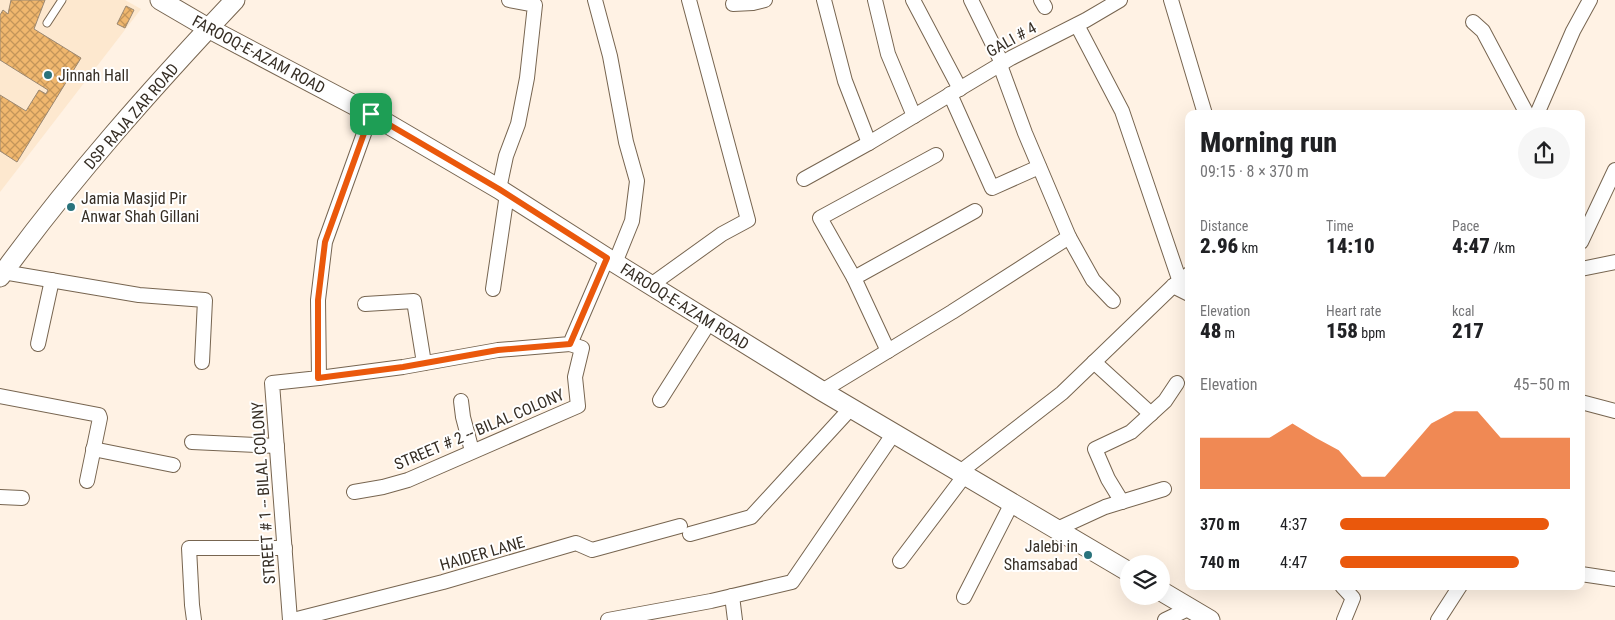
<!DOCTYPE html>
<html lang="en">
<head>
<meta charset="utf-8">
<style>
	:root { --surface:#fff; --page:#f6f6f6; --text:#202124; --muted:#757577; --accent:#ea580c }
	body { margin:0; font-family:"Roboto Condensed",sans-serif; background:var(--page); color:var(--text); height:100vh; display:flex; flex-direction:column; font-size:19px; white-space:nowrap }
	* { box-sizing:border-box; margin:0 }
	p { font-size:16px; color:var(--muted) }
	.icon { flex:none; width:28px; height:28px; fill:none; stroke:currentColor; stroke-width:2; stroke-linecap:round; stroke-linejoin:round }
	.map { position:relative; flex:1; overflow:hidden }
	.side { position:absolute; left:1185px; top:110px; width:400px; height:480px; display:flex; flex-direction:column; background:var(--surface); border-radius:10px; box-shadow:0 5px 20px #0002 }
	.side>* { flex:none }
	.controls { position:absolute; left:1120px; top:555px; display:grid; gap:10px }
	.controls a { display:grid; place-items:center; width:50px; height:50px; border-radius:50%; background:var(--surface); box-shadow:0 5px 20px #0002; font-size:25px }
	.pin { position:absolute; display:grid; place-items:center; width:42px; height:42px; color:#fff; margin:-21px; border-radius:10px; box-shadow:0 2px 8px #0006 }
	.round { display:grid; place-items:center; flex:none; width:52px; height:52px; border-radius:26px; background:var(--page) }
	.overview { display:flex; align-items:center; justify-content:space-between; height:85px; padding:0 15px }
	h1 { font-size:28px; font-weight:800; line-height:38px }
	.figures { display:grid; grid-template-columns:repeat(3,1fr); gap:8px; height:85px; padding:5px 15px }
	.figures div { display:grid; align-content:center }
	.figures b { font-size:21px; font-weight:800 }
	.figures small { font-size:14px; font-weight:400 }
	.figures p { font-size:14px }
	.chart { height:140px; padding:10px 15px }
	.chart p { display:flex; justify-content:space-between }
	.chart svg { width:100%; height:90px; margin-top:5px; fill:var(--accent); opacity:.7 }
	ul { padding:0 15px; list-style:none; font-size:16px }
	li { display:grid; grid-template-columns:80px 60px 1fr; align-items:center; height:38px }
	li i { height:12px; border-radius:6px; background:var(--accent) }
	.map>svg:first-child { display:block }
	.built { fill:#fde8cf }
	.building { fill:url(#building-cross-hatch); stroke:#9a8771 }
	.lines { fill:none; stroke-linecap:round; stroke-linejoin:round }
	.lane-casing { stroke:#776550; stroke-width:9 }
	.street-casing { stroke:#776550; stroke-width:16 }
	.secondary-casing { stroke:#776550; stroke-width:21 }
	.lane { stroke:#fff; stroke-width:7 }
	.street { stroke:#fff; stroke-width:14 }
	.secondary { stroke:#fff; stroke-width:19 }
	.route-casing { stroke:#fff; stroke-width:10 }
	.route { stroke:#ea580c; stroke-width:6 }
	.poi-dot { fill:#2a737c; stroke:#fff; stroke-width:2 }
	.labels { text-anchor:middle; stroke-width:4; stroke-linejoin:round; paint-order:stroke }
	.street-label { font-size:16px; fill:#362e25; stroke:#fff }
	.poi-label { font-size:16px; fill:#362e25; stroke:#fff; text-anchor:start }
</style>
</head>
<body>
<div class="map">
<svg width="1615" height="620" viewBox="0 0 1615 620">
	<defs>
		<pattern id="building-cross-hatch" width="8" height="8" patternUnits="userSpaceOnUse" patternTransform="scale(1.25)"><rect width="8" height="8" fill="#f0b76e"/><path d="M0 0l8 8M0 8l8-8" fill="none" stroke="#c3955a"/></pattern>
	</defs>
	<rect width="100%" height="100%" fill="#fff2e4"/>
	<polygon class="built" points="0,0 125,0 141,9 0,192"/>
	<g class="building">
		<polygon points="11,0 45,0 34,29 81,58 17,162 0,151 0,95 26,111 39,90 46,94 48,90 0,60 0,15 3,10 8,14"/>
		<polygon points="126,6 134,10 125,28 117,24"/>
	</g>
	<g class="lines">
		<g class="lane-casing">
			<polyline id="lane" points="47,23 62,0"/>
		</g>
		<g class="street-casing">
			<g id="street">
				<polyline points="595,0 610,56 626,142 637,181 632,221 615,263"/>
				<polyline points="824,0 845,81 869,143 1011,58 1086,20 1120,0"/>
				<polyline points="875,0 888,54 914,116"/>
				<polyline points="913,0 960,89"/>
				<polyline points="1041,0 1045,7"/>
				<polyline points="1171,0 1205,114"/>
				<polyline points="733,4 753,3 765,0"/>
				<polyline points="1473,22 1483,31 1527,114"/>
				<polyline points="1077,25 1122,111 1180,282"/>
				<polyline points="950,94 992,188 1039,167"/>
				<polyline points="1537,114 1573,31 1590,0"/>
				<polyline points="804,179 869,143"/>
				<polyline points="499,189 506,156 518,124 527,78 535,5 509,0"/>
				<polyline points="1069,237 1093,280 1113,301"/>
				<polyline points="1581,242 1615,170"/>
				<polyline points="1581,269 1615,262"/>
				<polyline points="3,272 139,295 205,300 202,362"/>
				<polyline points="854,278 975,211"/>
				<polyline points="651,285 722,234 748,220 689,0"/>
				<polyline points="1173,286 1189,294"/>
				<polyline points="493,289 507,194"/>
				<polyline points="365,304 414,301 424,363"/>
				<polyline points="38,344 52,280"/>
				<polyline points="888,351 854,278 820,218 936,155"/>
				<polyline points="1094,362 1151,414"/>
				<polyline points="319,378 403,367 498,350 570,344 607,258"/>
				<polyline points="822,391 952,312 1069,237 1025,133 1000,65 1000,59 971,0"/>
				<polyline points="0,396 99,415 100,418 87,481"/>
				<polyline points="660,400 710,321"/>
				<polyline points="461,401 463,417 472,451"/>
				<polyline points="1581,402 1615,411"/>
				<polyline points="192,442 277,446"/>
				<polyline points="93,449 173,465"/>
				<polyline points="960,472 1062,393 1173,286 1189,274"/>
				<polyline points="354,492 383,487 408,480 578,406 575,377 582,348 570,344"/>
				<polyline points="0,497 22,498"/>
				<polyline points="1122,502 1108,479 1095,449 1131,432 1165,401 1177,383"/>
				<polyline points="1057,529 1105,507 1164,489"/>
				<polyline points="690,534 751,517 851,408"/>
				<polyline points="900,561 965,475"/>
				<polyline points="1581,574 1615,579"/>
				<polyline points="1342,586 1353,598 1344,620"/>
				<polyline points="732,596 735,620"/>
				<polyline points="964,597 1012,503"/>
				<polyline points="194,620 192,605 189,548 285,548"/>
				<polyline points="290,620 272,383 319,378 318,300 325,242 371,114"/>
				<polyline points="293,620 443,582 576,543 592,550 680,526"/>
				<polyline points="608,620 711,601 792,582 894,433"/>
				<polyline points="1165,620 1190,608"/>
				<polyline points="1438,620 1460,586"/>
			</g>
		</g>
		<g class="secondary-casing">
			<g id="secondary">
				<polyline points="160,0 208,28 371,114 499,189 615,263 822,391 1129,572"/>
				<path d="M0 277C71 179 152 88 235 0"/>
				<polyline points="1161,591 1210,620"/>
			</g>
		</g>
		<use href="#lane" class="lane"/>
		<use href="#street" class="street"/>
		<use href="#secondary" class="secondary"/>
	</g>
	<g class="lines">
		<g class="route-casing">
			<polygon id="route" points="371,114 499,189 607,258 570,344 498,350 403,367 318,378 318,300 325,242"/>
		</g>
		<use href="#route" class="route"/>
	</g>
	<g class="poi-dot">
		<circle cx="48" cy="75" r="5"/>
		<circle cx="71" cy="207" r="5"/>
		<circle cx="1088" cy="555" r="5"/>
	</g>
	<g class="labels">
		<g class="street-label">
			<text transform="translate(1011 39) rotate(-29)" y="6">GALI # 4</text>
			<text transform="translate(259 54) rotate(28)" y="6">FAROOQ-E-AZAM ROAD</text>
			<text transform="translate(131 116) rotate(-49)" y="6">DSP RAJA ZAR ROAD</text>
			<text transform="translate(685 306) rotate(32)" y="6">FAROOQ-E-AZAM ROAD</text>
			<text transform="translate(479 429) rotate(-23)" y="6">STREET # 2 -- BILAL COLONY</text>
			<text transform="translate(263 493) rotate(-94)" y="6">STREET # 1 -- BILAL COLONY</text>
			<text transform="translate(482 553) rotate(-16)" y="6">HAIDER LANE</text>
		</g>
		<g class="poi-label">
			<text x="58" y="81">Jinnah Hall</text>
			<text x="81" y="204">Jamia Masjid Pir<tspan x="81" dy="18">Anwar Shah Gillani</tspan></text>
			<text x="1078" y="552" text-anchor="end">Jalebi in<tspan x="1078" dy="18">Shamsabad</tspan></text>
		</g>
	</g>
</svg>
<div class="controls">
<a><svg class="icon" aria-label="layers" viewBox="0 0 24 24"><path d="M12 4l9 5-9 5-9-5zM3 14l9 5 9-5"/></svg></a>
</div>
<div class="pin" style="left:371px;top:114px;background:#1e9e55"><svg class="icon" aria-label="arrive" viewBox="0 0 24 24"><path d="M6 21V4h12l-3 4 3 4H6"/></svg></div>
<section class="side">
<div class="overview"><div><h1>Morning run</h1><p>09:15 · 8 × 370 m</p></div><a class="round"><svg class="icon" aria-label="share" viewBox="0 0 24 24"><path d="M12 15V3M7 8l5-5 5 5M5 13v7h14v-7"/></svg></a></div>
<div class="figures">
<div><p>Distance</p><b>2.96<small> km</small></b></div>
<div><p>Time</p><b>14:10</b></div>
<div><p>Pace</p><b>4:47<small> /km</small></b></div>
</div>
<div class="figures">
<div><p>Elevation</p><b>48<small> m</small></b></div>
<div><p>Heart rate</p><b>158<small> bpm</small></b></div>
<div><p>kcal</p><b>217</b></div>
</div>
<div class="chart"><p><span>Elevation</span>45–50 m</p>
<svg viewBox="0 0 160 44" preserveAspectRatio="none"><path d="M0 44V19L10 19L20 19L30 19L40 12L50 19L60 25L70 38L80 38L90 25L100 12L110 6L120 6L130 19L140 19L150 19L160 19V44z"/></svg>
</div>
<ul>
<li><b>370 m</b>4:37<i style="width:91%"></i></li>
<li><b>740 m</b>4:47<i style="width:78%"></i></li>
</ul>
</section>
</div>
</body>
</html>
